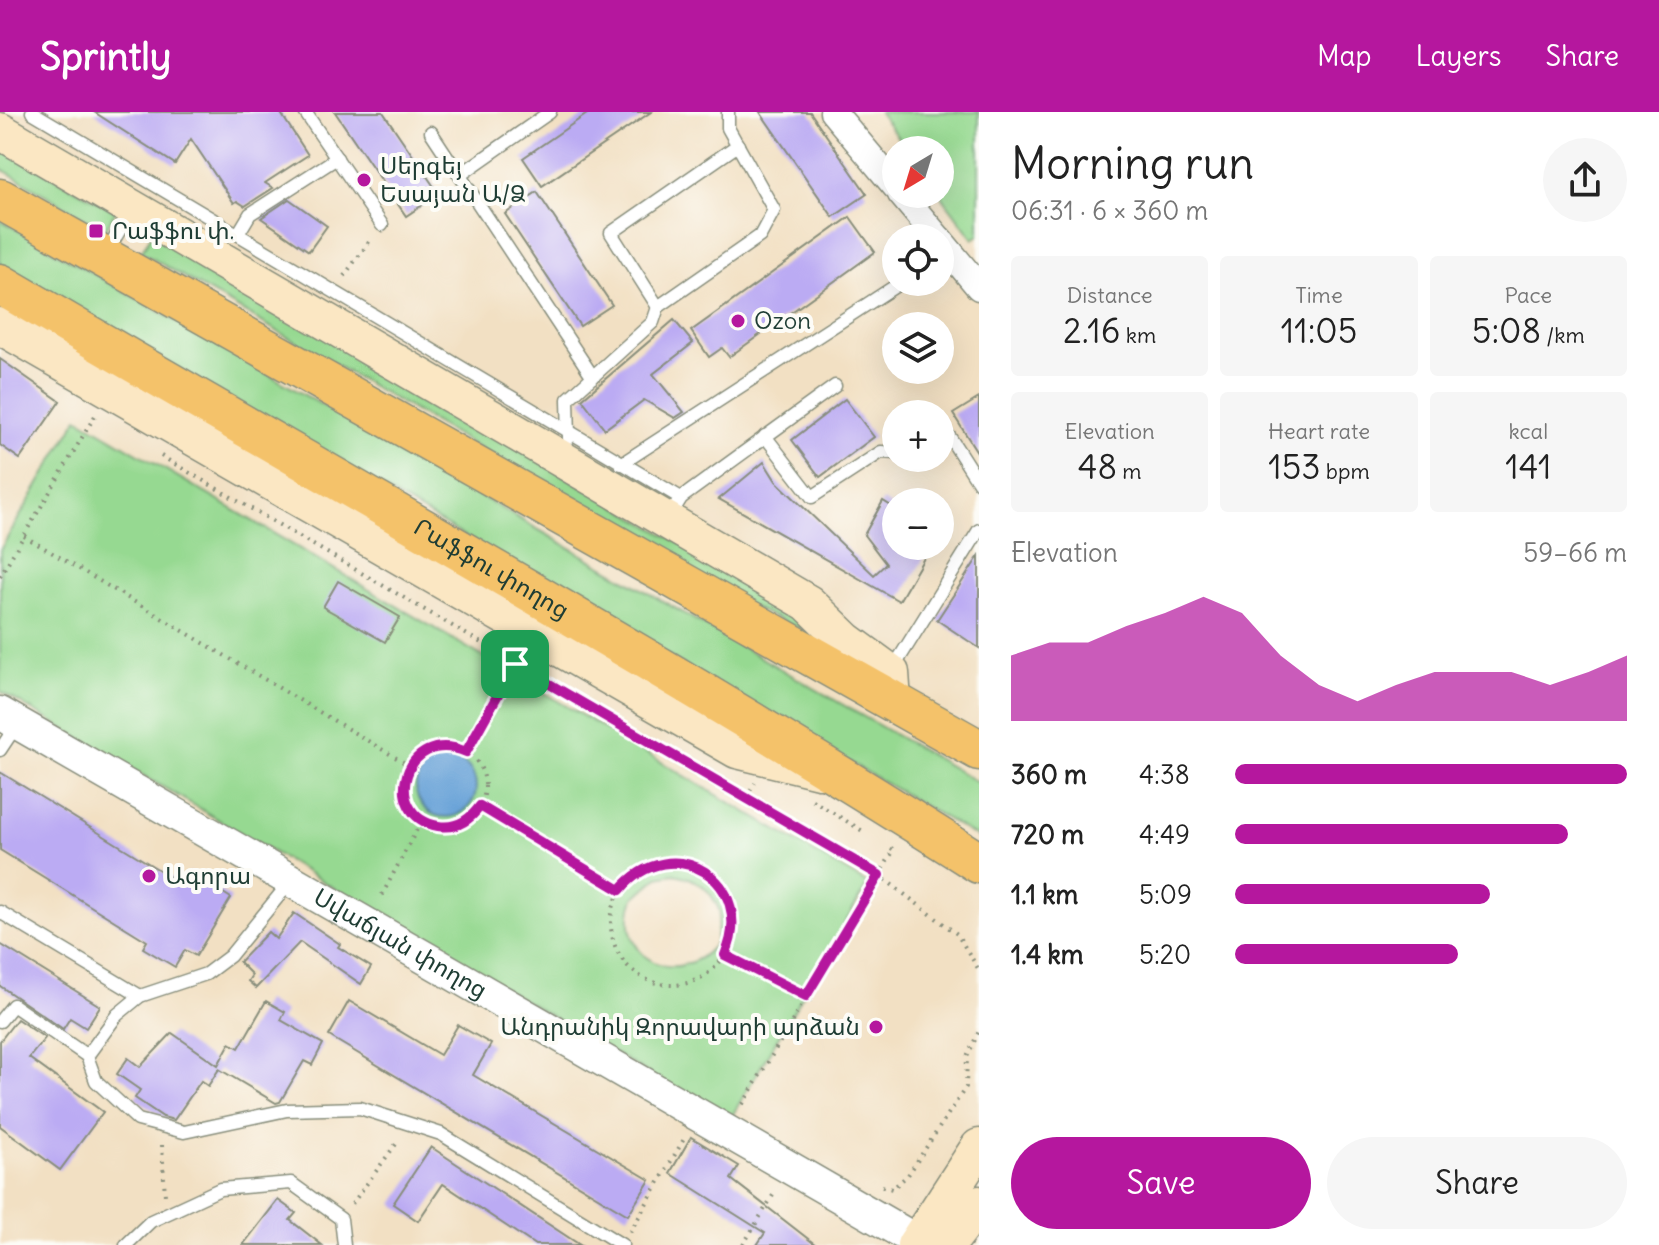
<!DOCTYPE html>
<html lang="en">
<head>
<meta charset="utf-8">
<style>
	:root { --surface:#fff; --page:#f6f6f6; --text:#222; --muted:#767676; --accent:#b5179e }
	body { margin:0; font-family:Delius,"Noto Sans Armenian",sans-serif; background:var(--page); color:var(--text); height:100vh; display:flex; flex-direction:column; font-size:30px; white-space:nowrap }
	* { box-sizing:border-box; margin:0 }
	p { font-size:26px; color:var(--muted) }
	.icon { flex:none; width:44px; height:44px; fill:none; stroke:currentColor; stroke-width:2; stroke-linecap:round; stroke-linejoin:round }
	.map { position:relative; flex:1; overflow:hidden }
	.panel { display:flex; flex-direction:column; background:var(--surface); width:680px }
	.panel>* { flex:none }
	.needle { width:52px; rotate:218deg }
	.buttons { position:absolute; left:882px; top:24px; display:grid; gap:16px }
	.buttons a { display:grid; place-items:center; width:72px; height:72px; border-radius:50%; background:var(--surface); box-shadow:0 8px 32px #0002; font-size:40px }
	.pin { position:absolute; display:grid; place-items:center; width:68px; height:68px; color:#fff; margin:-34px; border-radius:16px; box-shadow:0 4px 12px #0006 }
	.round { display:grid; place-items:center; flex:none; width:84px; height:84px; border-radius:42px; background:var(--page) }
	.head { display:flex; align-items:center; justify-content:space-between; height:136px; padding:0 32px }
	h1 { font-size:44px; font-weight:600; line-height:60px }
	.stats { display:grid; grid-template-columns:repeat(3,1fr); gap:12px; height:136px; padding:8px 32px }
	.stats div { display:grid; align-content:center; border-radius:8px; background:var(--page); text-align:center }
	.stats b { font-size:34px; font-weight:600 }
	.stats small { font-size:22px; font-weight:400 }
	.stats p { font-size:22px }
	.chart { height:224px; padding:16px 32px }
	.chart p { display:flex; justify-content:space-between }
	.chart svg { width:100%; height:144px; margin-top:8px; fill:var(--accent); opacity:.7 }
	.action { display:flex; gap:16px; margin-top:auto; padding:16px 32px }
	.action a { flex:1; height:92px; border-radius:48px; background:var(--accent); color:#fff; font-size:32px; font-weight:600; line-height:92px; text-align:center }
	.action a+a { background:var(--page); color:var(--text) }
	ul { padding:0 32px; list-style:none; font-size:26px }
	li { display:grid; grid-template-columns:128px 96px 1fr; align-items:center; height:60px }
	li i { height:20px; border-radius:10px; background:var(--accent) }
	header { display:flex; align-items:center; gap:48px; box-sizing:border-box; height:112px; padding:0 40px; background:var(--accent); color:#fff }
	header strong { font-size:38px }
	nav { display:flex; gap:44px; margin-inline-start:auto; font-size:28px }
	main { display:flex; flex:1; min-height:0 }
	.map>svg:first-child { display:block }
	.green { fill:#96d991; stroke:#5a8b62; stroke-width:2; fill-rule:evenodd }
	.water { fill:#69a3d8; stroke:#447086; stroke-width:2 }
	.building { fill:#bbabf3 }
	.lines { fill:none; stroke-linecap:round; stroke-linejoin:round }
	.service-casing { stroke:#888e7c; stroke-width:15 }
	.minor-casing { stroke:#888e7c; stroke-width:29 }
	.tertiary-casing { stroke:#888e7c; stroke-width:35 }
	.secondary-casing { stroke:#888e7c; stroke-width:39 }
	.primary-casing { stroke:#888e7c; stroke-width:43 }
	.path { stroke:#888e7c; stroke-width:4; stroke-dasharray:2 6; stroke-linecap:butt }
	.service { stroke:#fff; stroke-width:12 }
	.minor { stroke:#fff; stroke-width:26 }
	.tertiary { stroke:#fff; stroke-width:32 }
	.secondary { stroke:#fbe7c3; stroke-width:36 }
	.primary { stroke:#f4c26a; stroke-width:40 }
	.route-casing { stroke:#fff; stroke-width:16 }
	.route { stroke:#b5179e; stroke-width:10 }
	.poi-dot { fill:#b5179e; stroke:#fdfcf7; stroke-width:3 }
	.labels { text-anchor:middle; stroke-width:8; stroke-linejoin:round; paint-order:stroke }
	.poi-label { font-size:24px; fill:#1f3d34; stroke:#fdfcf7; text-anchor:start }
	.street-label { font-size:24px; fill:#1f3d34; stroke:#fdfcf7 }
</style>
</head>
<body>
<header>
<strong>Sprintly</strong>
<nav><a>Map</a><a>Layers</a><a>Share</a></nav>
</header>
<main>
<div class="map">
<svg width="979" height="1133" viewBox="0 0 979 1133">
	<rect width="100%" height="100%" fill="#fdfcf7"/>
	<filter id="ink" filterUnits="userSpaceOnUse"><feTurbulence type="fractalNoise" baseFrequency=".0125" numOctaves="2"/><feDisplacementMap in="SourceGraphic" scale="16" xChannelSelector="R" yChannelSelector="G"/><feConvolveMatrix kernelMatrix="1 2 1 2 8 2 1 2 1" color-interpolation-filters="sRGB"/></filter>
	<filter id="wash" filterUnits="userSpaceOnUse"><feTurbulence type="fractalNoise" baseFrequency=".006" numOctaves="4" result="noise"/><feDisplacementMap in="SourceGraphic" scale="32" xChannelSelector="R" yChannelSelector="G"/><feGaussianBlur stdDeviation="1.8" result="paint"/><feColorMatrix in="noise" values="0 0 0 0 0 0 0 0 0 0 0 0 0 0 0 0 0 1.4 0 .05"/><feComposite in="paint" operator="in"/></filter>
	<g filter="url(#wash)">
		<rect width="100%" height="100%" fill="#f2e0c3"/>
		<g class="green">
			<polygon points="879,0 979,0 979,123 973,127 940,82 940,38 907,38"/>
			<polygon points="0,36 116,99 105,118 0,56"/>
			<polygon points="0,108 979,671 979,726 0,152"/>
			<polygon points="152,122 797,500 801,517 758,498 141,140"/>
			<path d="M78 306 868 772 729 1009 0 579V438ZM674 762C698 766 711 777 720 800L715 832C675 880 613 844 634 786L658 765Z"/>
		</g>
		<circle class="water" cx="446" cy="675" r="30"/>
		<g id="blocks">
			<g class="building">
				<polygon points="94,0 280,0 308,43 265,71 273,76 245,94 237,89 234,91 191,27 175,52"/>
				<polygon points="335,0 383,0 439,82 406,104"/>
				<polygon points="590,0 651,0 542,74 523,46"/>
				<polygon points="760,0 810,0 867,82 833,105"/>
				<polygon points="537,80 612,193 580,214 505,102"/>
				<polygon points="289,87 327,114 309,139 261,106"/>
				<polygon points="850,105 875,140 729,245 722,236 709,245 691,219"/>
				<polygon points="674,208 693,231 653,262 684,300 675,306 644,288 605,317 582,287"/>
				<polygon points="0,247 60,289 20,347 0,333"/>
				<polygon points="979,286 979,343 953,302"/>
				<polygon points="845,287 874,325 820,365 792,328"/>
				<polygon points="764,350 776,369 874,463 886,452 864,423 883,389 896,397 896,434 931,434 899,489 719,387"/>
				<polygon points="979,444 979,536 937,508"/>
				<polygon points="338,469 400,505 385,530 323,495"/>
				<polygon points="0,660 182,772 190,760 231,786 196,844 185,838 175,855 143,836 147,829 0,738"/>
				<polygon points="294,801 340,832 338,835 371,855 361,872 300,830 256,876 248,869 252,863 239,850 268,820 276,827"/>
				<polygon points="0,832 100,894 86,916 70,906 63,917 0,874"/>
				<polygon points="266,889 285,900 281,908 323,932 312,953 304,949 280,990 276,991 219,957 208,974 201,969 174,1008 163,1005 135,986 140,978 117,962 128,946 140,955 172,921 218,953 230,931 239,936"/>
				<polygon points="349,889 440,943 458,913 491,932 473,963 650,1068 628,1103 329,924"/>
				<polygon points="17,907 45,926 29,946 103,1000 60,1058 0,1014 0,929"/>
				<polygon points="691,1025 739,1054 731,1067 816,1133 757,1133 765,1121 670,1061"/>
				<polygon points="431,1035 580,1133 535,1133 443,1072 418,1109 393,1092"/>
				<polygon points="278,1088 296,1101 290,1108 322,1133 243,1133"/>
			</g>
		</g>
	</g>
	<g filter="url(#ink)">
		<use href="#blocks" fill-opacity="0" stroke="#888e7c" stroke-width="2"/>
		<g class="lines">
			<g class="service-casing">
				<g id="service">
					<polyline points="32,0 681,386"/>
					<polyline points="305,0 382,113"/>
					<polyline points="431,20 593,265"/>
					<polyline points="460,63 550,0"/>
					<polyline points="238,122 250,102 337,46"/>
					<polyline points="107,140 130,100"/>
					<polyline points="658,195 611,121 738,33"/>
					<polyline points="765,324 812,385 881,340 896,341"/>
					<polyline points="569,326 568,287 653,210 658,195 760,124 774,98 728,16 728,0"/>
					<polyline points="940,332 949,324 979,371"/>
					<polyline points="621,352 900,171"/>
					<polyline points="668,407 681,386 835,274"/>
					<polyline points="892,558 979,418"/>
					<polyline points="0,638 16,614"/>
					<polyline points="290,770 230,844 206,862 140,884 117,903 87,944 96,969 138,1008 184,1020 287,998 360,996 441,1022 622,1133"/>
					<polyline points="0,800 140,884"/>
					<polyline points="0,909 13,893 87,944"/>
					<polyline points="126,1133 151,1109 220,1077 291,1071 341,1107 344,1133"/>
				</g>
			</g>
			<g class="minor-casing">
				<g id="minor">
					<polyline points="833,0 896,75"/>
					<polyline points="901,82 938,126"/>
					<polyline points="940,128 979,175"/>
				</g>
			</g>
			<g class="tertiary-casing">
				<g id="tertiary">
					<path id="s1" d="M0 601 924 1133"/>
				</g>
			</g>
			<g class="secondary-casing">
				<g id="secondary">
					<polyline points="0,19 808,491 846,528 891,561 893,589"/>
					<polyline points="0,214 737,638 819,658"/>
					<polyline points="915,1133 979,1035"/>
					<polyline points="947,1133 979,1092"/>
				</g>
			</g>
			<g class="primary-casing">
				<g id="primary">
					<polyline points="0,87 979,638"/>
					<path id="s2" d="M0 172C327 364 659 547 979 751"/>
				</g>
			</g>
			<g class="path">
				<polyline points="344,164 372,126"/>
				<polyline points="161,344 879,763 740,997"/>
				<polyline points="24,424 410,654"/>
				<polyline points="0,464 96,302"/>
				<circle cx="445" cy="674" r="40"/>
				<polyline points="466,640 515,552"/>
				<polyline points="746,685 755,671"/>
				<polyline points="812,688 866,721"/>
				<polyline points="480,694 620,778"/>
				<polyline points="891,736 894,738 879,763 957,822 979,858"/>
				<circle cx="672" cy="812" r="61"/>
				<polyline points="382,783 422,708"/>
				<polyline points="725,843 813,889"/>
				<polyline points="162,1033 165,1084"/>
				<polyline points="882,1074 892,1077 908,1063 966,975 967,945 979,919"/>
				<polyline points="352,1092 399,1028"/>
				<polyline points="630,1120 684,1027"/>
				<polyline points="743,1133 775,1080"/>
			</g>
			<use href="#service" class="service"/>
			<use href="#minor" class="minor"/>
			<use href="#tertiary" class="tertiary"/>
			<use href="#secondary" class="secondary"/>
			<use href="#primary" class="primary"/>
		</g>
	</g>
	<g class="lines" filter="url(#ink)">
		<g class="route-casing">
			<path id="route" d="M515 552 879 763 806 884 725 843C758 769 672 716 620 778L480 694C470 708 456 717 438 714 380 704 404 613 466 640Z"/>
		</g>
		<use href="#route" class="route"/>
	</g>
	<g class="poi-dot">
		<circle cx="364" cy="68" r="8"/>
		<rect x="88" y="111" width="16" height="16" rx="4"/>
		<circle cx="738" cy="209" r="8"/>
		<circle cx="149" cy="764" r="8"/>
		<circle cx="876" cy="915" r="8"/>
	</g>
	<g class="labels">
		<g class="poi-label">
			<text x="380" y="62">Սերգեյ<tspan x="380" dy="28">Եսայան Ա/Ձ</tspan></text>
			<text x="112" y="127">Րաֆֆու փ.</text>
			<text x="754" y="217">Ozon</text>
			<text x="165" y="772">Ագորա</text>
			<text x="860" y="923" text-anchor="end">Անդրանիկ Զորավարի արձան</text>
		</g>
		<g class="street-label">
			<text dy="8" stroke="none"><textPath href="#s2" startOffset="568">Րաֆֆու փողոց</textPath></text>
			<text dy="8" stroke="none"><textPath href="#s1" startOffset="462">Սվաճյան փողոց</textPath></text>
		</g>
	</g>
</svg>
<div class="buttons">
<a><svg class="needle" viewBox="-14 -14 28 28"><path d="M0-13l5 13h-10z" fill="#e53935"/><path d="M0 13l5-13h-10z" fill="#767676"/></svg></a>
<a><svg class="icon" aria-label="locate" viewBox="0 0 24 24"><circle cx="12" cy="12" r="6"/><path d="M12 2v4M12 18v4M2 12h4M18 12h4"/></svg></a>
<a><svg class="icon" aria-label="layers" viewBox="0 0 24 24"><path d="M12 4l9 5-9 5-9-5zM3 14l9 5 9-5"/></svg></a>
<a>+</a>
<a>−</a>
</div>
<div class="pin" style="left:515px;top:552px;background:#1e9e55"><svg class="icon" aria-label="arrive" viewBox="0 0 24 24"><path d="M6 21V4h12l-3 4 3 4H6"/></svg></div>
</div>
<section class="panel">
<div class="head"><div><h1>Morning run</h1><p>06:31 · 6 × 360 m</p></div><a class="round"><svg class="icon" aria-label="share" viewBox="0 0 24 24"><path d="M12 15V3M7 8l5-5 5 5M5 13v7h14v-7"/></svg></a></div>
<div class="stats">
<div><p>Distance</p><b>2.16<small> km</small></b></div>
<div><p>Time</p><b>11:05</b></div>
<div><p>Pace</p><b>5:08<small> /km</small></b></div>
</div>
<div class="stats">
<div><p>Elevation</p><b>48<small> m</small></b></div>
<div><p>Heart rate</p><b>153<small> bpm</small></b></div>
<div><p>kcal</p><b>141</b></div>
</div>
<div class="chart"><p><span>Elevation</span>59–66 m</p>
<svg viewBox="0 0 160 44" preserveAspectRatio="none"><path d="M0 44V24L10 20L20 20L30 15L40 11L50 6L60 11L70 24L80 33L90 38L100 33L110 29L120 29L130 29L140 33L150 29L160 24V44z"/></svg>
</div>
<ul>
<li><b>360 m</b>4:38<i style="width:100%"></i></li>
<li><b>720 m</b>4:49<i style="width:85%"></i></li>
<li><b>1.1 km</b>5:09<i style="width:65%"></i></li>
<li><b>1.4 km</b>5:20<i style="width:57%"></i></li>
</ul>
<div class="action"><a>Save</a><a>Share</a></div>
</section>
</main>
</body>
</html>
